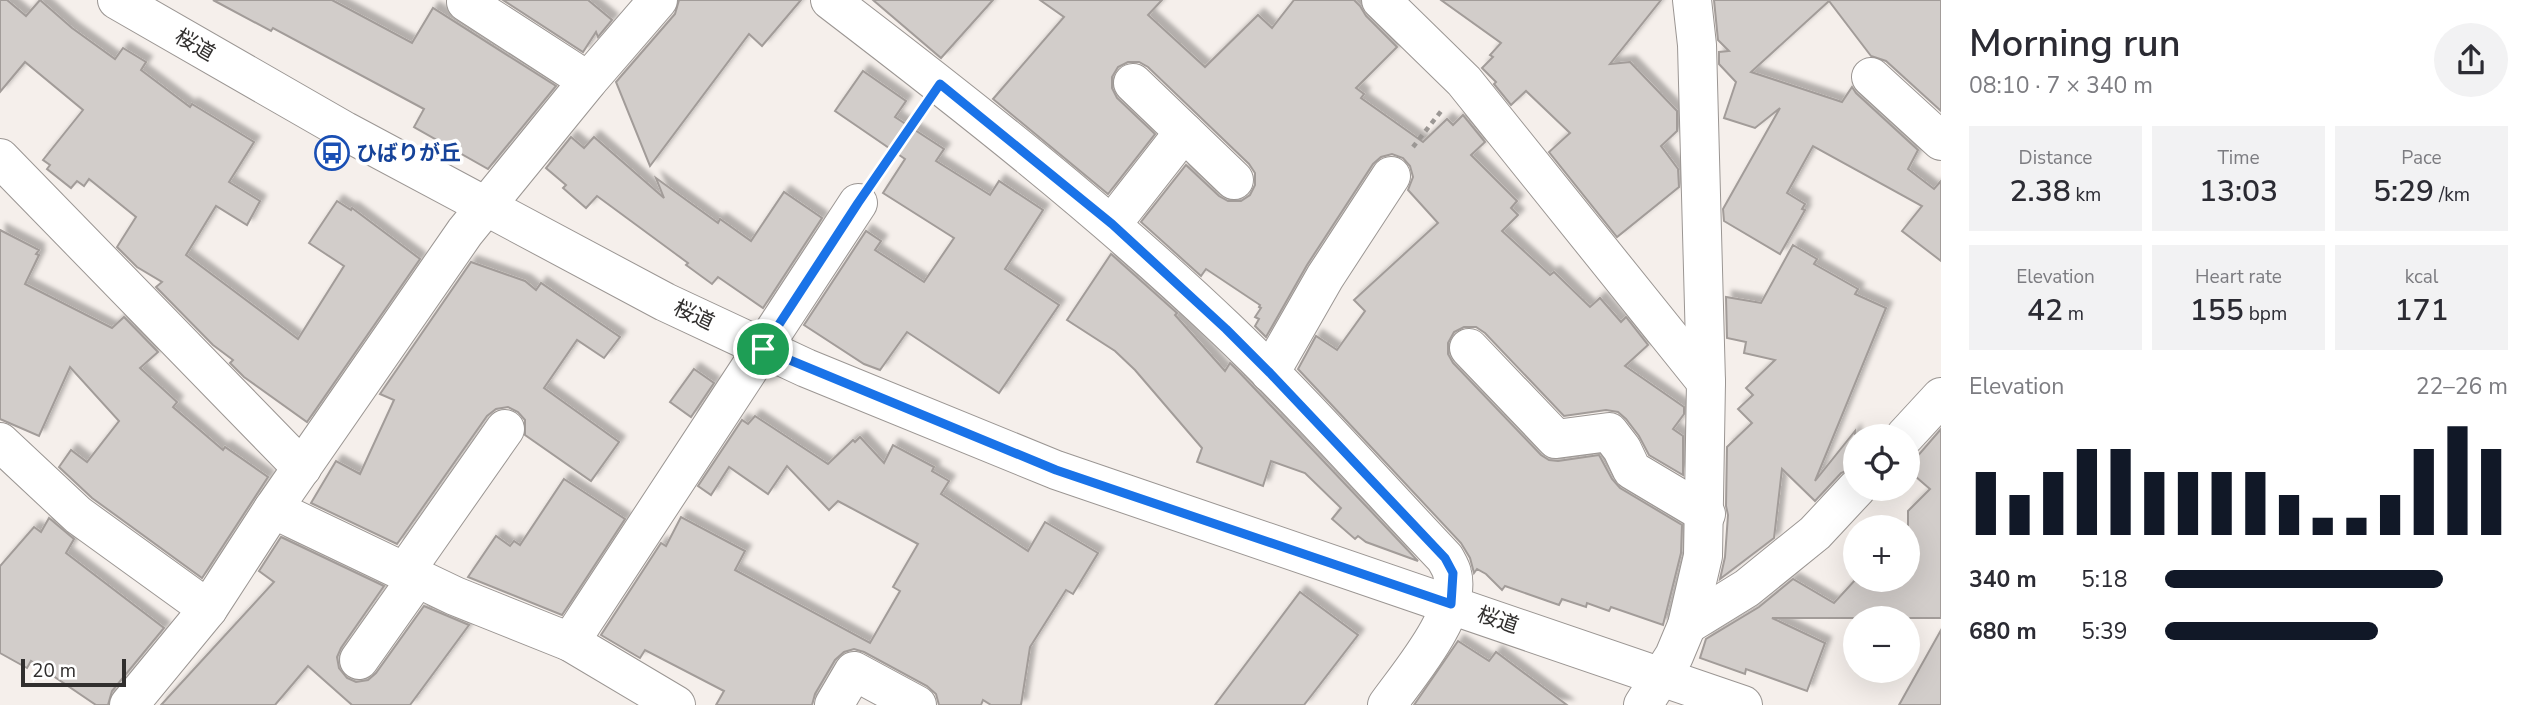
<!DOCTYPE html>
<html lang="en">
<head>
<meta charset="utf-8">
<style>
	:root { --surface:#fff; --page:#f2f2f3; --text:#2b2b33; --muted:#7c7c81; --accent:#111827 }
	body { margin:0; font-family:"Nunito Sans","Noto Sans JP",sans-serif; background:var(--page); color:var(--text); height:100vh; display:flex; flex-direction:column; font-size:26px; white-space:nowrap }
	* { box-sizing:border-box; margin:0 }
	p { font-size:23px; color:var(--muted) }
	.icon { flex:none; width:38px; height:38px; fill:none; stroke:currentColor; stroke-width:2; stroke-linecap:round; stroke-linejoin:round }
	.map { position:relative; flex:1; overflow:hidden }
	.sheet { display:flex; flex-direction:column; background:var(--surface); width:595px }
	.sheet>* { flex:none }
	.tools { position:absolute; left:1843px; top:424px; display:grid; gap:14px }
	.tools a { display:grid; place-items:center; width:77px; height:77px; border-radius:50%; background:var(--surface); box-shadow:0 7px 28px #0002; font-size:35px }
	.scale { position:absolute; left:21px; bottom:18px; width:105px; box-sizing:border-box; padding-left:7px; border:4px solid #312f2e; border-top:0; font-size:19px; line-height:24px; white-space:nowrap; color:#312f2e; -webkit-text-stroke:5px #fff; paint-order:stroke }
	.pin { position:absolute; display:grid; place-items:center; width:60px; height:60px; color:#fff; margin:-30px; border:4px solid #fff; border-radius:50%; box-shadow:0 2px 7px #0007 }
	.round { display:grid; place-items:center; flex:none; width:74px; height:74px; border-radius:37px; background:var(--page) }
	.summary { display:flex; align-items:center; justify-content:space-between; height:119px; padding:0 28px }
	h1 { font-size:38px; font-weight:600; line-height:52px }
	.figures { display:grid; grid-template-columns:repeat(3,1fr); gap:10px; height:119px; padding:7px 28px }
	.figures div { display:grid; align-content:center; border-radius:0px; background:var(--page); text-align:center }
	.figures b { font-size:30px; font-weight:600 }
	.figures small { font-size:19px; font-weight:400 }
	.figures p { font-size:19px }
	.chart { height:196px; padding:14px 28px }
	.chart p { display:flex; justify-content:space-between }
	.chart svg { width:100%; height:126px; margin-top:7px; stroke:var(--accent); stroke-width:6 }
	ul { padding:0 28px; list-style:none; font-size:23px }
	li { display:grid; grid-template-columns:112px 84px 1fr; align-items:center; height:52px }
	li i { height:18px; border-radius:9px; background:var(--accent) }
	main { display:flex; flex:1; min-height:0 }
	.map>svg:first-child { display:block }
	.building { fill:#d2cdca; stroke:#a29c99; stroke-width:2; filter:url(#shadow) }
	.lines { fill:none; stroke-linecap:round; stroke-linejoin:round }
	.minor-casing { stroke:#9b9693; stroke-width:40 }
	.path { stroke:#9b9794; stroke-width:4.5; stroke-dasharray:5 5; stroke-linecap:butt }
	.minor { stroke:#fff; stroke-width:38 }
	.route-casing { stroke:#fff; stroke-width:14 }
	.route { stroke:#1a73e8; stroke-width:9 }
	.labels { text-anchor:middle; stroke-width:7; stroke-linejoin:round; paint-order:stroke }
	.street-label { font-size:21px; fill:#312f2e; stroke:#fff }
	.transit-label { font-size:21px; font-weight:bold; fill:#164399; stroke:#fff; text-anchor:start }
</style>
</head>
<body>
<main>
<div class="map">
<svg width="1941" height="705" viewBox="0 0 1941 705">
	<defs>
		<filter id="shadow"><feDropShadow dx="6" dy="-6" stdDeviation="2" flood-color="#0004"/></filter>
	</defs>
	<rect width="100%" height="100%" fill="#f5efeb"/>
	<g class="building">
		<polygon points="0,0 7,0 26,16 40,0 72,28 115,59 123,48 146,62 141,70 190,107 192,104 254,142 229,182 260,201 247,225 216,206 186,255 298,339 344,266 309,243 337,201 351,210 352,208 420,259 307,422 244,377 230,363 233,360 213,345 156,287 162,282 137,267 117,247 136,217 89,179 84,186 77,181 71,188 47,169 50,165 43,160 83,110 25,62 0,92"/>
		<polygon points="213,0 332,0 412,43 433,8 556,86 488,169 414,127 424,109 273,28 271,31"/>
		<polygon points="503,0 588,0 612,20 598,37 596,32 583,52"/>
		<polygon points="679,0 801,0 762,46 749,34 650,166 616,82 675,14"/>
		<polygon points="873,0 993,0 941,58"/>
		<polygon points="1040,0 1162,0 1148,15 1205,67 1258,15 1272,28 1294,0 1354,0 1360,6 1366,16 1397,47 1356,88 1364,94 1361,98 1423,142 1447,119 1453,125 1463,115 1485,142 1471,155 1517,201 1511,208 1518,215 1502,231 1550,275 1554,272 1590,307 1600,298 1621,322 1626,317 1648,345 1625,366 1684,407 1684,414 1673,429 1683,436 1683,475 1649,455 1639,436 1626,419 1618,412 1606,410 1564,416 1485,333 1476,327 1464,327 1454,332 1448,343 1448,354 1453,363 1541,455 1549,460 1558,461 1599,455 1612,479 1620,488 1682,525 1681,553 1663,625 1611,607 1609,611 1587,603 1586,607 1562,599 1559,605 1505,586 1502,590 1486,574 1477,569 1474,573 1470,558 1461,543 1298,369 1316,336 1337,350 1365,311 1354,300 1438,223 1408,190 1413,177 1410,166 1403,158 1392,154 1381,157 1373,164 1307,265 1266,337 1255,326 1259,319 1255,317 1261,308 1259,307 1260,305 1206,269 1201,276 1141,222 1186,165 1219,196 1228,201 1241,201 1250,195 1255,185 1255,173 1249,164 1148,67 1139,62 1128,62 1118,67 1112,77 1112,88 1117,98 1155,134 1108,194 993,99 1064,17"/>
		<polygon points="1441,0 1661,0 1610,64 1630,62 1677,111 1677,131 1661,146 1678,169 1679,187 1617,237 1549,152 1570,133 1526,91 1511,105 1494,84 1496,82 1482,68 1493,57 1490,55 1501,43"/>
		<polygon points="1714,0 1941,0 1941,111 1886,61 1871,56 1829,1 1751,72 1842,102 1852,87 1856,93 1918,150 1908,169 1934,189 1941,181 1941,261 1902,231 1922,206 1813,146 1787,193 1805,204 1802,209 1805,210 1780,254 1724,221 1723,209 1780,108 1755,128 1724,118 1736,82 1719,64 1719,52 1729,51 1718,40"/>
		<polygon points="863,71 906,101 895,117 944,149 936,161 990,195 999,181 1043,210 1005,269 1059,305 999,393 907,332 880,370 864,364 804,325 866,231 881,241 875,250 924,282 954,238 883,193 905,159 835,111"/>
		<polygon points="571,137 584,148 594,137 664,198 656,178 718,223 720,219 751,241 784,192 822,218 763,308 718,277 712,284 686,265 688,263 597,196 586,208 563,188 566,185 546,168"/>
		<polygon points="0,230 39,250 36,254 39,255 25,284 112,328 124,317 158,352 140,368 177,402 173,407 223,450 225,447 268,477 202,578 92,498 59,467 71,450 87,462 119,421 70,367 39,436 0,419"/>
		<polygon points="1793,245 1817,259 1814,264 1858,289 1855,294 1886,308 1815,481 1855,431 1855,467 1841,473 1815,501 1782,469 1774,538 1720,579 1725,557 1728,515 1726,506 1727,447 1752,423 1738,409 1753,395 1746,388 1775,360 1744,353 1746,342 1727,338 1726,297 1761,303"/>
		<polygon points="1111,254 1177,313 1175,315 1225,371 1230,363 1238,371 1418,561 1366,542 1358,536 1355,539 1332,519 1341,508 1305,473 1271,461 1263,486 1197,462 1202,448 1135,370 1115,351 1067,320"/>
		<polygon points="471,262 525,281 536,290 541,283 620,337 604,358 577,340 544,388 619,442 591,481 525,435 525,420 518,412 508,407 496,409 487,416 397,544 311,503 336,461 360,474 394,400 380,394"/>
		<polygon points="694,369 714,383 691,417 670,402"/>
		<polygon points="755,416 828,464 853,440 855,442 860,437 884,463 893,445 934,467 932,471 949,481 941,494 1028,551 1045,522 1098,553 1073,594 1066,590 1030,647 1021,705 991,705 983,700 981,705 939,705 936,694 927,686 864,652 854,649 844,652 835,660 815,694 812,705 716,705 724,691 645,650 640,658 601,635 661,543 666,546 681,517 745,551 735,570 870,643 900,591 893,587 918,544 838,501 829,510 787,466 768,494 729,467 711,495 698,486 742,420 748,424"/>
		<polygon points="1941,429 1941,618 1772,618 1825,643 1807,691 1746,669 1745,674 1700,658 1706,639 1759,607 1793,579 1834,603 1856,579 1908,579 1908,511 1930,489 1908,470 1908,467"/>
		<polygon points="564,479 625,519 562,615 468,577 496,536 510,546 514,541 520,545"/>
		<polygon points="49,518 74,539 66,553 164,628 112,691 108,705 96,705 31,661 27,668 0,653 0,566 34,527 41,532"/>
		<polygon points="281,537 384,586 341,648 337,657 339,668 347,678 356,682 368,680 376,673 424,606 469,625 410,705 352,705 308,666 275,705 161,705 274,582 259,571"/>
		<polygon points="1300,592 1358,635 1304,705 1215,705"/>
		<polygon points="1941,630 1941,705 1899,705"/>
		<polygon points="1458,641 1489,661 1496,652 1567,705 1414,705"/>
	</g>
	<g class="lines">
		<g class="minor-casing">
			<g id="minor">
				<polyline points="117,0 345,131 665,302 806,368 1056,470 1743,705"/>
				<path d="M830 0C966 104 1101 210 1225 328 1302 401 1372 481 1445 558 1447 562 1451 568 1452 573 1463 612 1409 674 1387 705"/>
				<polyline points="1381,0 1464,81 1706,382"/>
				<polyline points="466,2 588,81"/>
				<polyline points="1871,77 1941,141"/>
				<polyline points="1133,83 1234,180"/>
				<polyline points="0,158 302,468"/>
				<polyline points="1112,224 1184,132"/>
				<polyline points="1469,348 1556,439 1609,432 1622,449 1632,470 1706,514"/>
				<polyline points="1270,373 1325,277 1391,176"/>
				<polyline points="1905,436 1941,397"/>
				<polyline points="0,442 78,515 208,609"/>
				<polyline points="273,509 455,596 570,642 676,705"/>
				<polyline points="404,573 505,429"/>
				<polyline points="1687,625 1747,588 1815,533 1857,488"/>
				<polyline points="570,642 858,203"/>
				<polyline points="359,660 417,578"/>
				<polyline points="129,705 208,609 273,509 465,232 588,81 658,0"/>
				<polyline points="834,705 854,671 917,705"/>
				<polyline points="1643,705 1674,656 1687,625 1703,556 1706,382 1697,45 1692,0"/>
			</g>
		</g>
		<g class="path">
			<polyline points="1413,147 1442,110"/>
			<polyline points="879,173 920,114"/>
		</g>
		<use href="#minor" class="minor"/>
	</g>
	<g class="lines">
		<g class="route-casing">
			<polygon id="route" points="940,84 1112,224 1226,329 1270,373 1445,558 1453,573 1451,604 1056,470 763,349 858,203"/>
		</g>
		<use href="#route" class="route"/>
	</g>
	<defs>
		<g id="bus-ring" transform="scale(1.75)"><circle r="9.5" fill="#fff" stroke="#1a4fb4" stroke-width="1.5"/><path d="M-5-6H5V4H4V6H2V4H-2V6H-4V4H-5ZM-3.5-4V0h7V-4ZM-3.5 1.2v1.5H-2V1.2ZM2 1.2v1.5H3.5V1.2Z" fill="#1a4fb4"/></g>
	</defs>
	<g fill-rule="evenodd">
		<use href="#bus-ring" x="332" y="153"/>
	</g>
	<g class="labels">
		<g class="street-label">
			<text transform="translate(195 45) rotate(30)" y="7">桜道</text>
			<text transform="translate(694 315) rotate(25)" y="7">桜道</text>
			<text transform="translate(1498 620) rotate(19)" y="7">桜道</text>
		</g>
		<g class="transit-label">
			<text x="356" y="160">ひばりが丘</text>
		</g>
	</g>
</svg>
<div class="tools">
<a><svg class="icon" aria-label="locate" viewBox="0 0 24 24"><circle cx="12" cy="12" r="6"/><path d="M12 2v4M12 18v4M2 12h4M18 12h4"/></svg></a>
<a>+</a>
<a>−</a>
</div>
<div class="scale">20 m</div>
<div class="pin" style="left:763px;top:349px;background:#1e9e55"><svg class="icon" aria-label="arrive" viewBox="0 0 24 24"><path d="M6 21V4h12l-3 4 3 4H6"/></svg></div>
</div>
<section class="sheet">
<div class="summary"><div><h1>Morning run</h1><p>08:10 · 7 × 340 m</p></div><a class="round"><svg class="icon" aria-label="share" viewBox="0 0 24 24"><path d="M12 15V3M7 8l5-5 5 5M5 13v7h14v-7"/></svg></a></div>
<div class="figures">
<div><p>Distance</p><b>2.38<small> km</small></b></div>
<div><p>Time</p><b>13:03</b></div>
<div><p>Pace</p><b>5:29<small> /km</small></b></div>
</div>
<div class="figures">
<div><p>Elevation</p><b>42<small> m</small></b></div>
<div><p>Heart rate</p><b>155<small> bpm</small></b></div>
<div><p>kcal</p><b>171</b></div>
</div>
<div class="chart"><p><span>Elevation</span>22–26 m</p>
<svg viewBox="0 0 160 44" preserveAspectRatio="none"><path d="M5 44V22M15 44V30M25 44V22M35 44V14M45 44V14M55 44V22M65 44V22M75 44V22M85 44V22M95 44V30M105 44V38M115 44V38M125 44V30M135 44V14M145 44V6M155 44V14"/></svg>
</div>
<ul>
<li><b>340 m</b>5:18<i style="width:81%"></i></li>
<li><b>680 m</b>5:39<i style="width:62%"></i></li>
</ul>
</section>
</main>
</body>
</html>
